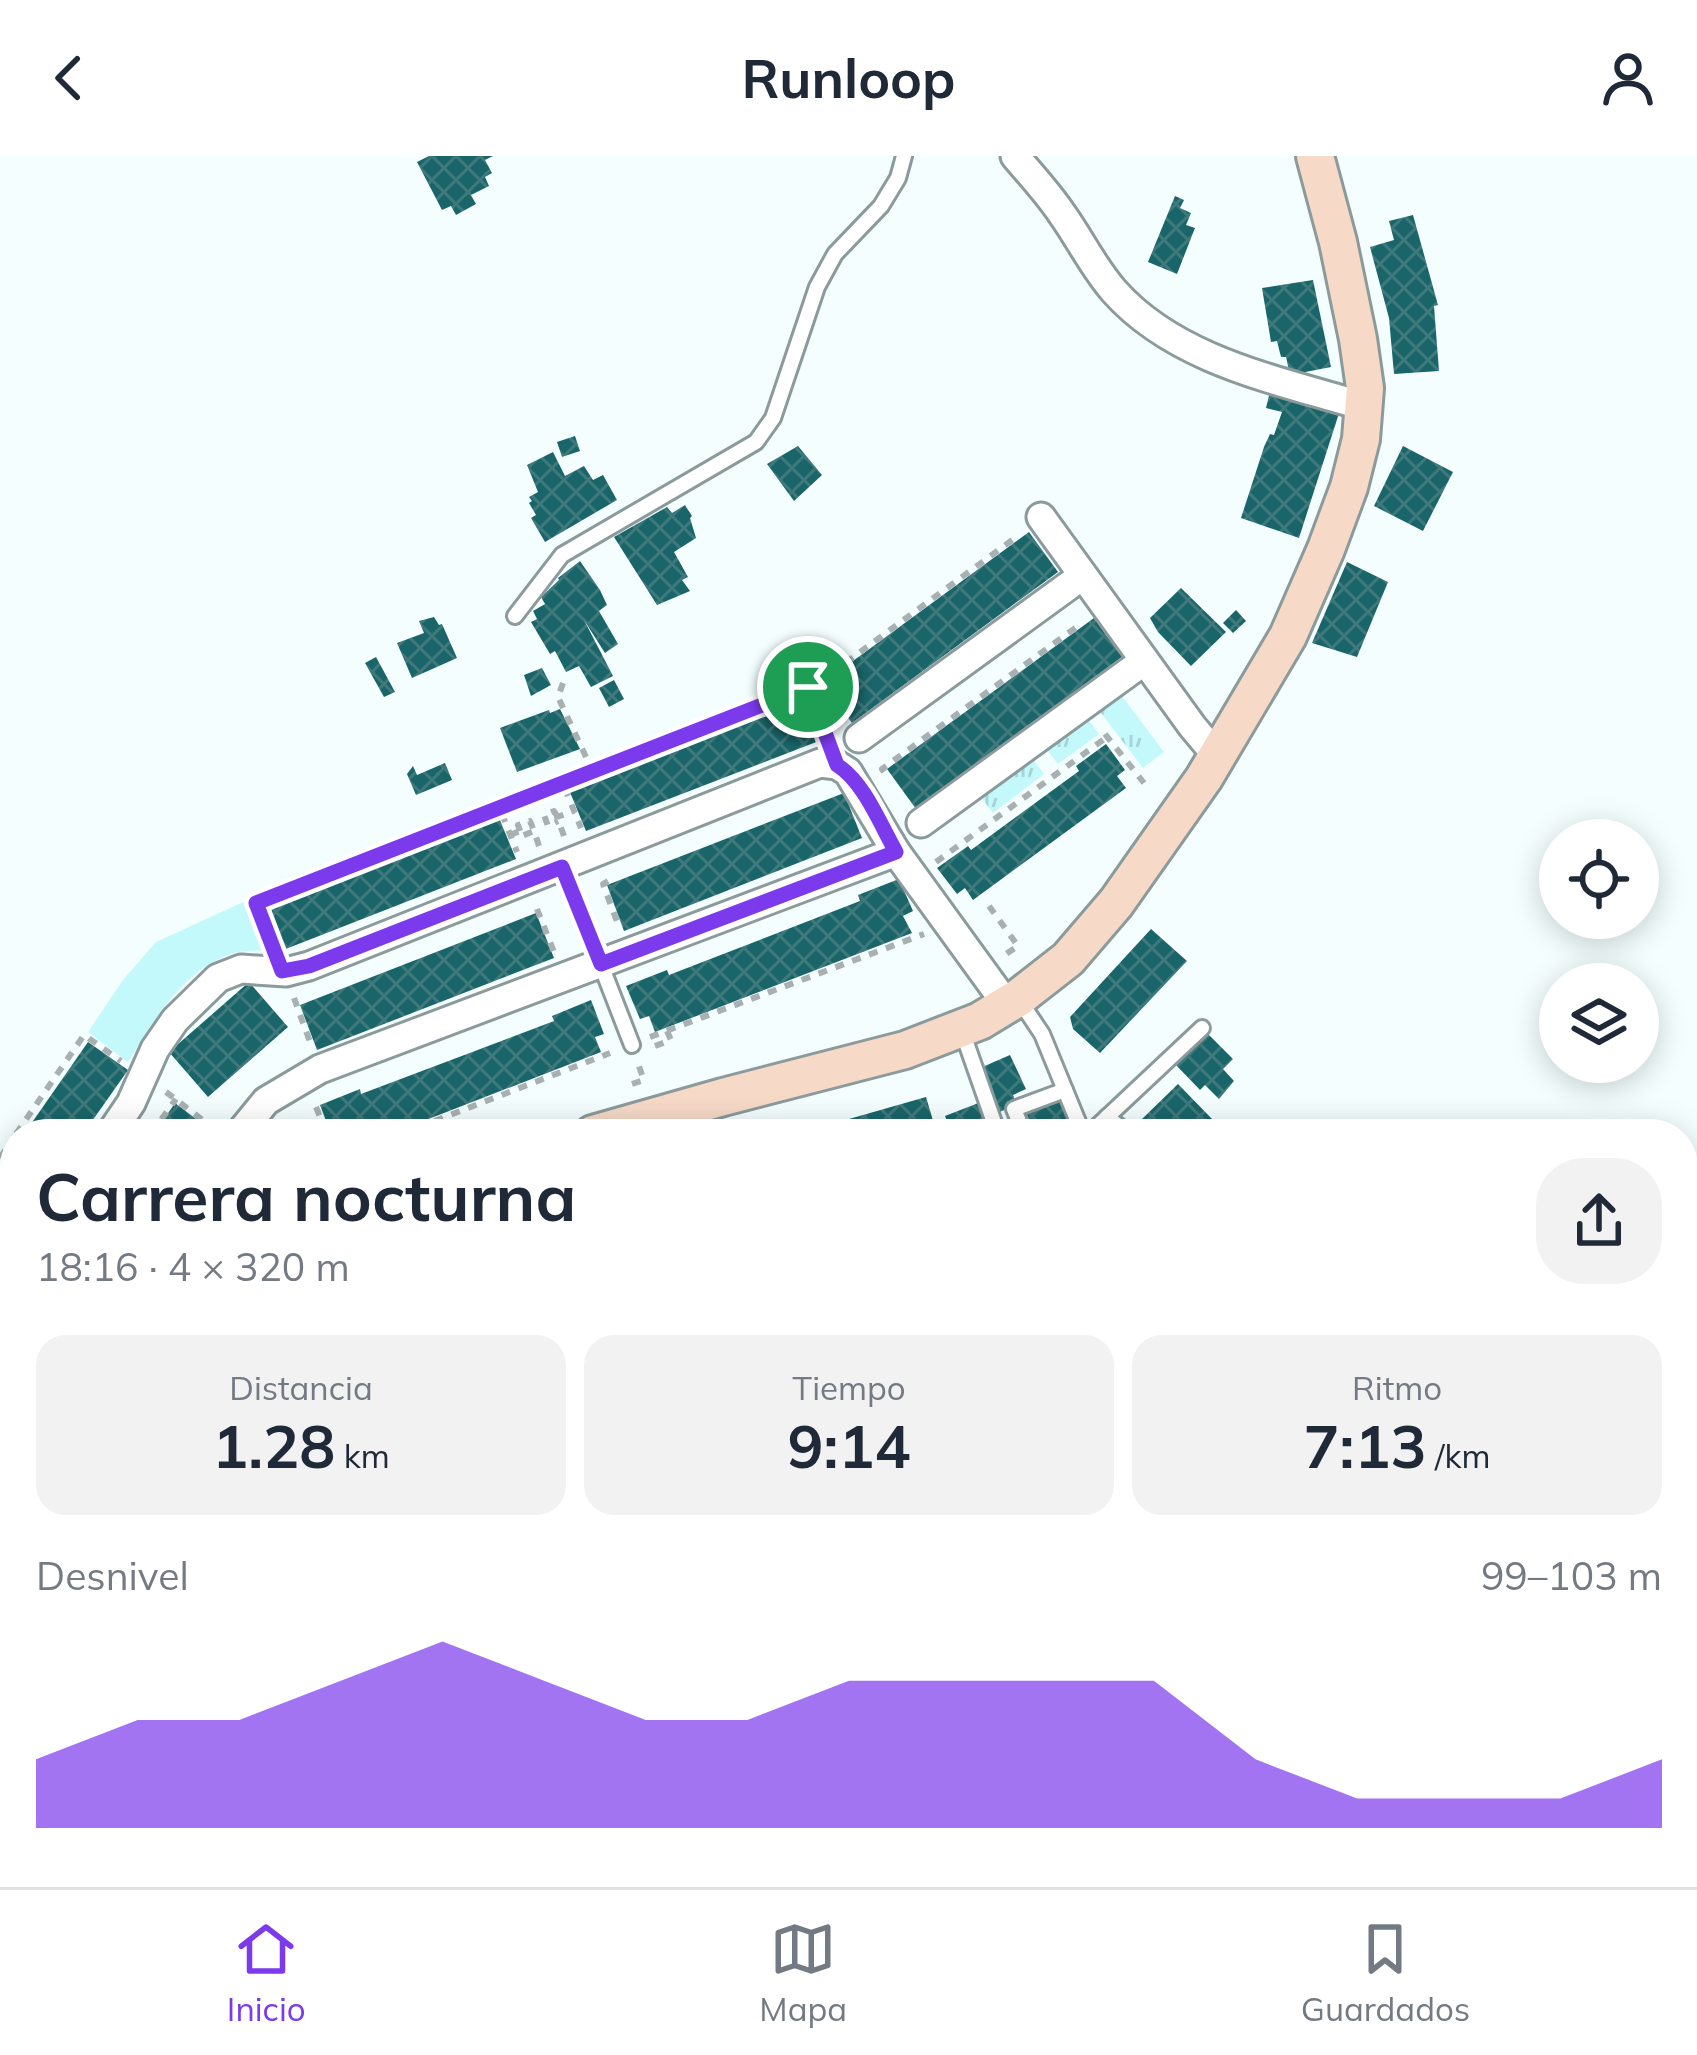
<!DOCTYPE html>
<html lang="es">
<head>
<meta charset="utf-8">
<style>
	:root { --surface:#fff; --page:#f2f2f3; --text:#1f2937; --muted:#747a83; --line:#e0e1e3; --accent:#7c3aed }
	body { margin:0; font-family:Mulish,sans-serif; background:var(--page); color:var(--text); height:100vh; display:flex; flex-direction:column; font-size:45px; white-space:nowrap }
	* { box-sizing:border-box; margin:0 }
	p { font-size:39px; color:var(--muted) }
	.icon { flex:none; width:66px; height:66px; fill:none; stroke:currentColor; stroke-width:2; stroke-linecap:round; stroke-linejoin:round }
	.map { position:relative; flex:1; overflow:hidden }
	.sheet { position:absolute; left:0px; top:963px; width:1698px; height:768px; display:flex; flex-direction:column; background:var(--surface); border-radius:48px 48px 0 0; box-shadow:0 6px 30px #0003 }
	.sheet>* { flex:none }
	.controls { position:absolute; left:1539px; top:663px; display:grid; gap:24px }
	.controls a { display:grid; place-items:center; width:120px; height:120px; border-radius:50%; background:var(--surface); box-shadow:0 6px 30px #0003; font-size:60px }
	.pin { position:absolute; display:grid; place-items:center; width:102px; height:102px; color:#fff; margin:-51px; border:6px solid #fff; border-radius:50%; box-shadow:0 3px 12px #0007 }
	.round { display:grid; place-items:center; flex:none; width:126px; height:126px; border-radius:48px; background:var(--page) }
	.summary { display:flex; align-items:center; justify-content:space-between; height:204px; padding:0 36px }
	h1 { font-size:66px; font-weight:700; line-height:90px }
	.figures { display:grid; grid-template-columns:repeat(3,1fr); gap:18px; height:204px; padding:12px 36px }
	.figures div { display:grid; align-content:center; border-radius:30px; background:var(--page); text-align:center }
	.figures b { font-size:60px; font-weight:700 }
	.figures small { font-size:33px; font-weight:400 }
	.figures p { font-size:33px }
	.chart { height:336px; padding:24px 36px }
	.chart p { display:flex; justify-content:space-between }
	.chart svg { width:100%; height:216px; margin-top:12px; fill:var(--accent); opacity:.7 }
	header { display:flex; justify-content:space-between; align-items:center; height:156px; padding:0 36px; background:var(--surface); font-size:54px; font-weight:700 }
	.tab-bar { display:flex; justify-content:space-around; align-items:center; height:168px; border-top:3px solid var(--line); background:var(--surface); font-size:33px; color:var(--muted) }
	.tab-bar a { display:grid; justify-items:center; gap:6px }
	.tab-bar .current { color:var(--accent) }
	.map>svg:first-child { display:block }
	.industrial { fill:url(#industrial-furrows) }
	.grass { fill:url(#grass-tufts) }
	.green { fill:#c4f9fc }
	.building { fill:url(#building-cross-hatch) }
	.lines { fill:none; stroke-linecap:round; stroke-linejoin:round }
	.lane-casing { stroke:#8b9a9b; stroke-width:20 }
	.street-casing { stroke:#8b9a9b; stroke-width:33 }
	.secondary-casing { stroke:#8b9a9b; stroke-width:42 }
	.path { stroke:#a8b0b1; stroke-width:6; stroke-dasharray:9 9; stroke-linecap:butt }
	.lane { stroke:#fff; stroke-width:14 }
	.street { stroke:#fff; stroke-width:27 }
	.secondary { stroke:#f6d9c7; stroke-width:36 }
	.rail { stroke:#636b6b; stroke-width:9; stroke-dasharray:6 12; stroke-linecap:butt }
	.route-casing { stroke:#fff; stroke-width:24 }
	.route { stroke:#7c3aed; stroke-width:15 }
</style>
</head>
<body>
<header><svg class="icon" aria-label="back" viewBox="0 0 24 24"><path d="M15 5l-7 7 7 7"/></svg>Runloop<svg class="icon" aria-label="person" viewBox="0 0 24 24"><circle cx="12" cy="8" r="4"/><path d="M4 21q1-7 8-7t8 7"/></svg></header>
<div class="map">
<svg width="1697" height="1731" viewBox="0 0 1697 1731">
	<defs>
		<pattern id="industrial-furrows" width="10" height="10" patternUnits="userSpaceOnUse" patternTransform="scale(3)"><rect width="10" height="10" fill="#dbf5f7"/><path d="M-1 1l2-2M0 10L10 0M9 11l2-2" fill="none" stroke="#bad1d3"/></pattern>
		<pattern id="grass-tufts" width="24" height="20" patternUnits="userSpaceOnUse" patternTransform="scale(3)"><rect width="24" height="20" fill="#c4f9fc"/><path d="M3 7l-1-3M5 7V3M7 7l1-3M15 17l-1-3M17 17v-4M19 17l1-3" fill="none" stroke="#a7d4d7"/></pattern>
		<pattern id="building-cross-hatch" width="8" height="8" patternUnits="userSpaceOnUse" patternTransform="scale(3)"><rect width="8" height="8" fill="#196569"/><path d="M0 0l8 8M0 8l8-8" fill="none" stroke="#40797c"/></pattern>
	</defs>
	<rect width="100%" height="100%" fill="#f4feff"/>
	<polygon class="industrial" points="438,1716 1323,1716 1309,1731 451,1731"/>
	<g class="grass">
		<polygon points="1119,536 1164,596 1143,612 1098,553"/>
		<polygon points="1085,559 1099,578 1058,608 1044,590"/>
		<polygon points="1029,598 1044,618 993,657 977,636"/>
	</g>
	<path class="green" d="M250 743 273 795C260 795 246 794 234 797 184 812 154 864 128 906L88 876 123 824 156 786Z"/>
	<g class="building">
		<polygon points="429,0 493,0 485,4 492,17 485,21 489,30 471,39 476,48 456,59 451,50 442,54 417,6"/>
		<polygon points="1175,40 1184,44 1180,52 1191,57 1186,69 1195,72 1177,118 1148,106"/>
		<polygon points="1413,59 1438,149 1434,150 1439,215 1394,218 1389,162 1370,91 1394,84 1389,65"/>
		<polygon points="1313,124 1331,211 1290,219 1286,201 1281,201 1277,185 1271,186 1262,132"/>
		<polygon points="1271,231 1341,251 1299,382 1241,362 1264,291 1270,278 1274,279 1282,256 1266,252"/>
		<polygon points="575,280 580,295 562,301 557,286"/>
		<polygon points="798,290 822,319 794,345 767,308"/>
		<polygon points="1403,290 1453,316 1423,375 1374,350"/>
		<polygon points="553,296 565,320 584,310 593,324 603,319 617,344 545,386 531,362 536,359 529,347 532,345 529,341 538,336 527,309"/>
		<polygon points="685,349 692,360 690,362 696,382 674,396 688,421 682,424 690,435 657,449 614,381 667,351 672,357"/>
		<polygon points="1029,376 1058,416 852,567 823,527"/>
		<polygon points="580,405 600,434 607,449 599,455 618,488 605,497 584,464 613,520 591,531 579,510 566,516 555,495 550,498 531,466 537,463 533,455 545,448 541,441 559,424 558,422"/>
		<polygon points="1347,406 1388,426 1357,501 1312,487"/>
		<polygon points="1181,432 1226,476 1191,510 1158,476 1150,462"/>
		<polygon points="1236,454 1246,465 1233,477 1223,467"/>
		<polygon points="434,461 439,469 442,468 457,502 412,522 397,487 424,477 419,465"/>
		<polygon points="1094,462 1122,501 916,653 887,613"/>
		<polygon points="376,501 395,536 384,541 365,507"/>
		<polygon points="542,512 551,529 531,540 524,519"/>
		<polygon points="614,524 624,543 609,551 599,532"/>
		<polygon points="806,537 824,583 586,675 567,629"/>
		<polygon points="560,553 580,593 517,616 500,572 549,554 550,557"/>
		<polygon points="1106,588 1125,614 1117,620 1126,632 973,744 965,732 957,738 937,712 968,690 971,694 1079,615 1076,610"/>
		<polygon points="445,607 452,624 416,639 407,618 413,610 417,619"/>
		<polygon points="844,637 862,682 624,775 607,729"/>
		<polygon points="497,657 516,703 278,796 260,750"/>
		<polygon points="899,723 913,755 903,760 912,777 655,876 649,860 640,863 626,830 667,814 669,819 860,745 858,739"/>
		<polygon points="536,757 554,802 317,894 300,849"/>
		<polygon points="1151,773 1187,805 1100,897 1073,873 1070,861"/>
		<polygon points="249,826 288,871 208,941 169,896"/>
		<polygon points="591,844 604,878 595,881 601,896 390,978 331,978 320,949 360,933 361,938 554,865 552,860"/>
		<polygon points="1207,877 1233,903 1223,913 1234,925 1219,943 1205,929 1200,934 1175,908"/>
		<polygon points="88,886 128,914 83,978 24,978"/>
		<polygon points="1010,899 1026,933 1013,939 1017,949 997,957 980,912"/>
		<polygon points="1178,928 1213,964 1197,978 1152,978 1140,965"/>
		<polygon points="1059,939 1074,978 1034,978 1025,953"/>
		<polygon points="926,941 937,978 800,978 849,963"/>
		<polygon points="981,946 992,978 952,978 945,960"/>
		<polygon points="175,947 216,978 154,978"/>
		<polygon points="15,990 15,1076 0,1098 0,1012"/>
		<polygon points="0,1152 15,1162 15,1210 0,1233"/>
		<polygon points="15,1296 15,1334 0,1325"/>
		<polygon points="90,1716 145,1716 147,1719 137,1731 128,1724 124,1731 79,1731"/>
		<polygon points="518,1716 568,1716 567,1731 517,1731"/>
	</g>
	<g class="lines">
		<g class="lane-casing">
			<g id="lane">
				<polyline points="515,460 562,399 756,286 773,262 817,131 835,98 881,50 898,22 904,0"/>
				<polyline points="563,711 632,889"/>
				<polyline points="1018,842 1042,878 1083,978"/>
				<polyline points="962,875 998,978"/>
				<polyline points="1107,961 1129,978"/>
				<polyline points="1024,978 1014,953 1065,934"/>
				<polyline points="1089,978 1202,872"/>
				<polyline points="1683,1179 1697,1150"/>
			</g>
		</g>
		<g class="street-casing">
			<g id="street">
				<path d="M1015 0C1031 19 1048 37 1062 58 1080 83 1093 111 1114 135 1176 205 1278 224 1363 250"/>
				<polyline points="1041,361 1192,570 1217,600"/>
				<polyline points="859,582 1082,420"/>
				<polyline points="921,667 1144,505"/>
				<polyline points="110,978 131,947 155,893 175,864 218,822 241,813 286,816 309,810 820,607 837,609 848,616 896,696 1007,849"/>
				<polyline points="239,978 266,945 320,913 896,696"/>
				<polyline points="0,1127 15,1110"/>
				<polyline points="0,1405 15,1383"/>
				<polyline points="627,1716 628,1731"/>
			</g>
		</g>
		<g class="secondary-casing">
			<g id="secondary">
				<polyline points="593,978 723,941 905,894 980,865 1018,842 1068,803 1116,747 1204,622 1288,480 1326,393 1349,331 1361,283 1365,232 1358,183 1338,86 1315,0"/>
				<polyline points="1683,1291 1697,1271"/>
				<polyline points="47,1731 57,1716"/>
				<polyline points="1335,1731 1349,1716"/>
			</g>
		</g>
		<g class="path">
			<polyline points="563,527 558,541 593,616"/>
			<polyline points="841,557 818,527 1019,379"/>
			<polyline points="1105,578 1144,627"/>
			<polyline points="884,616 882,613 1082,467"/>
			<polyline points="563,628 808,531 826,580"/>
			<polyline points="500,653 563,628 581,672"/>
			<polyline points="557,660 554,655 544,659 548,670 558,665"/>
			<polyline points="520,675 518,669 530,665 534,675"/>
			<polyline points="510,679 520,675 522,680 534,675 539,690"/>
			<polyline points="564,680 557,661 574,655"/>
			<polyline points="936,706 1107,581"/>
			<polyline points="608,725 603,728 619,771"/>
			<polyline points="989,750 1018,790 1003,800"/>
			<polyline points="537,753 554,796"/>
			<polyline points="270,784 256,747 500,653 517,696"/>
			<polyline points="294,842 310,886"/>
			<polyline points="650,881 924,778"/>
			<polyline points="655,890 671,884 667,875"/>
			<polyline points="632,928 644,924 638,908"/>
			<polyline points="166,936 213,972"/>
			<polyline points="316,951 327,978"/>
			<polyline points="16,978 84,879 121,905"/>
			<polyline points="151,978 176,943"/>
			<polyline points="401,978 610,897"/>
			<polyline points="0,1002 15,980"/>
			<polyline points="0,1268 15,1246"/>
			<polyline points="0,1500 15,1508"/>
		</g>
		<use href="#lane" class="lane"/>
		<use href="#street" class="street"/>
		<use href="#secondary" class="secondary"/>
		<g class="rail">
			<polyline points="1683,1386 1697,1366"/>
			<polyline points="1683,1417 1697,1397"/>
			<polyline points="1221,1731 1235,1716"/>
			<polyline points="1253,1731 1267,1716"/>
			<polyline points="1407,1731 1420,1716"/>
			<polyline points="1432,1731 1445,1716"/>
		</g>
	</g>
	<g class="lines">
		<g class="route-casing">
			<path id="route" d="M808 531 837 609C864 626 880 668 896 696L601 808 562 711 309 810 282 815 256 747Z"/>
		</g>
		<use href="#route" class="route"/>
	</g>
</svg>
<div class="controls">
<a><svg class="icon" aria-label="locate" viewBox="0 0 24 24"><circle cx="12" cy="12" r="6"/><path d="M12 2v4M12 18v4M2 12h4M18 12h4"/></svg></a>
<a><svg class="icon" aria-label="layers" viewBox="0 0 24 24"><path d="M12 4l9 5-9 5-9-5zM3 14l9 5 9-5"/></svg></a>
</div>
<div class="pin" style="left:808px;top:531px;background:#1e9e55"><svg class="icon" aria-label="arrive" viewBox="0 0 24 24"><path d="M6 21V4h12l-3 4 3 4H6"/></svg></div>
<section class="sheet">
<div class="summary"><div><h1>Carrera nocturna</h1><p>18:16 · 4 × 320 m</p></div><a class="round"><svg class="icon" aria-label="share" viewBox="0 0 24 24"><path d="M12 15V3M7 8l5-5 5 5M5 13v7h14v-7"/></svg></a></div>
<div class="figures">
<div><p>Distancia</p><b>1.28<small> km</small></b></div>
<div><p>Tiempo</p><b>9:14</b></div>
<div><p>Ritmo</p><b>7:13<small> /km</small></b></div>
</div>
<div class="chart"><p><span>Desnivel</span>99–103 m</p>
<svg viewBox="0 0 160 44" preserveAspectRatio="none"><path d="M0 44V30L10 22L20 22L30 14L40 6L50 14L60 22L70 22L80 14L90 14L100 14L110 14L120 30L130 38L140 38L150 38L160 30V44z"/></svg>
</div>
</section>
</div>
<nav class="tab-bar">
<a class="current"><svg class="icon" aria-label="home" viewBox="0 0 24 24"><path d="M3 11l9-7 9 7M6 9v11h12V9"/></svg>Inicio</a>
<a><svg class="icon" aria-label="map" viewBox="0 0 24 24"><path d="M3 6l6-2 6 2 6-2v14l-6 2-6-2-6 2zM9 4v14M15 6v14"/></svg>Mapa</a>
<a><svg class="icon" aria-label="saved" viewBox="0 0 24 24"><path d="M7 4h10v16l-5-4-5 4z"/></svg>Guardados</a>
</nav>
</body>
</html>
